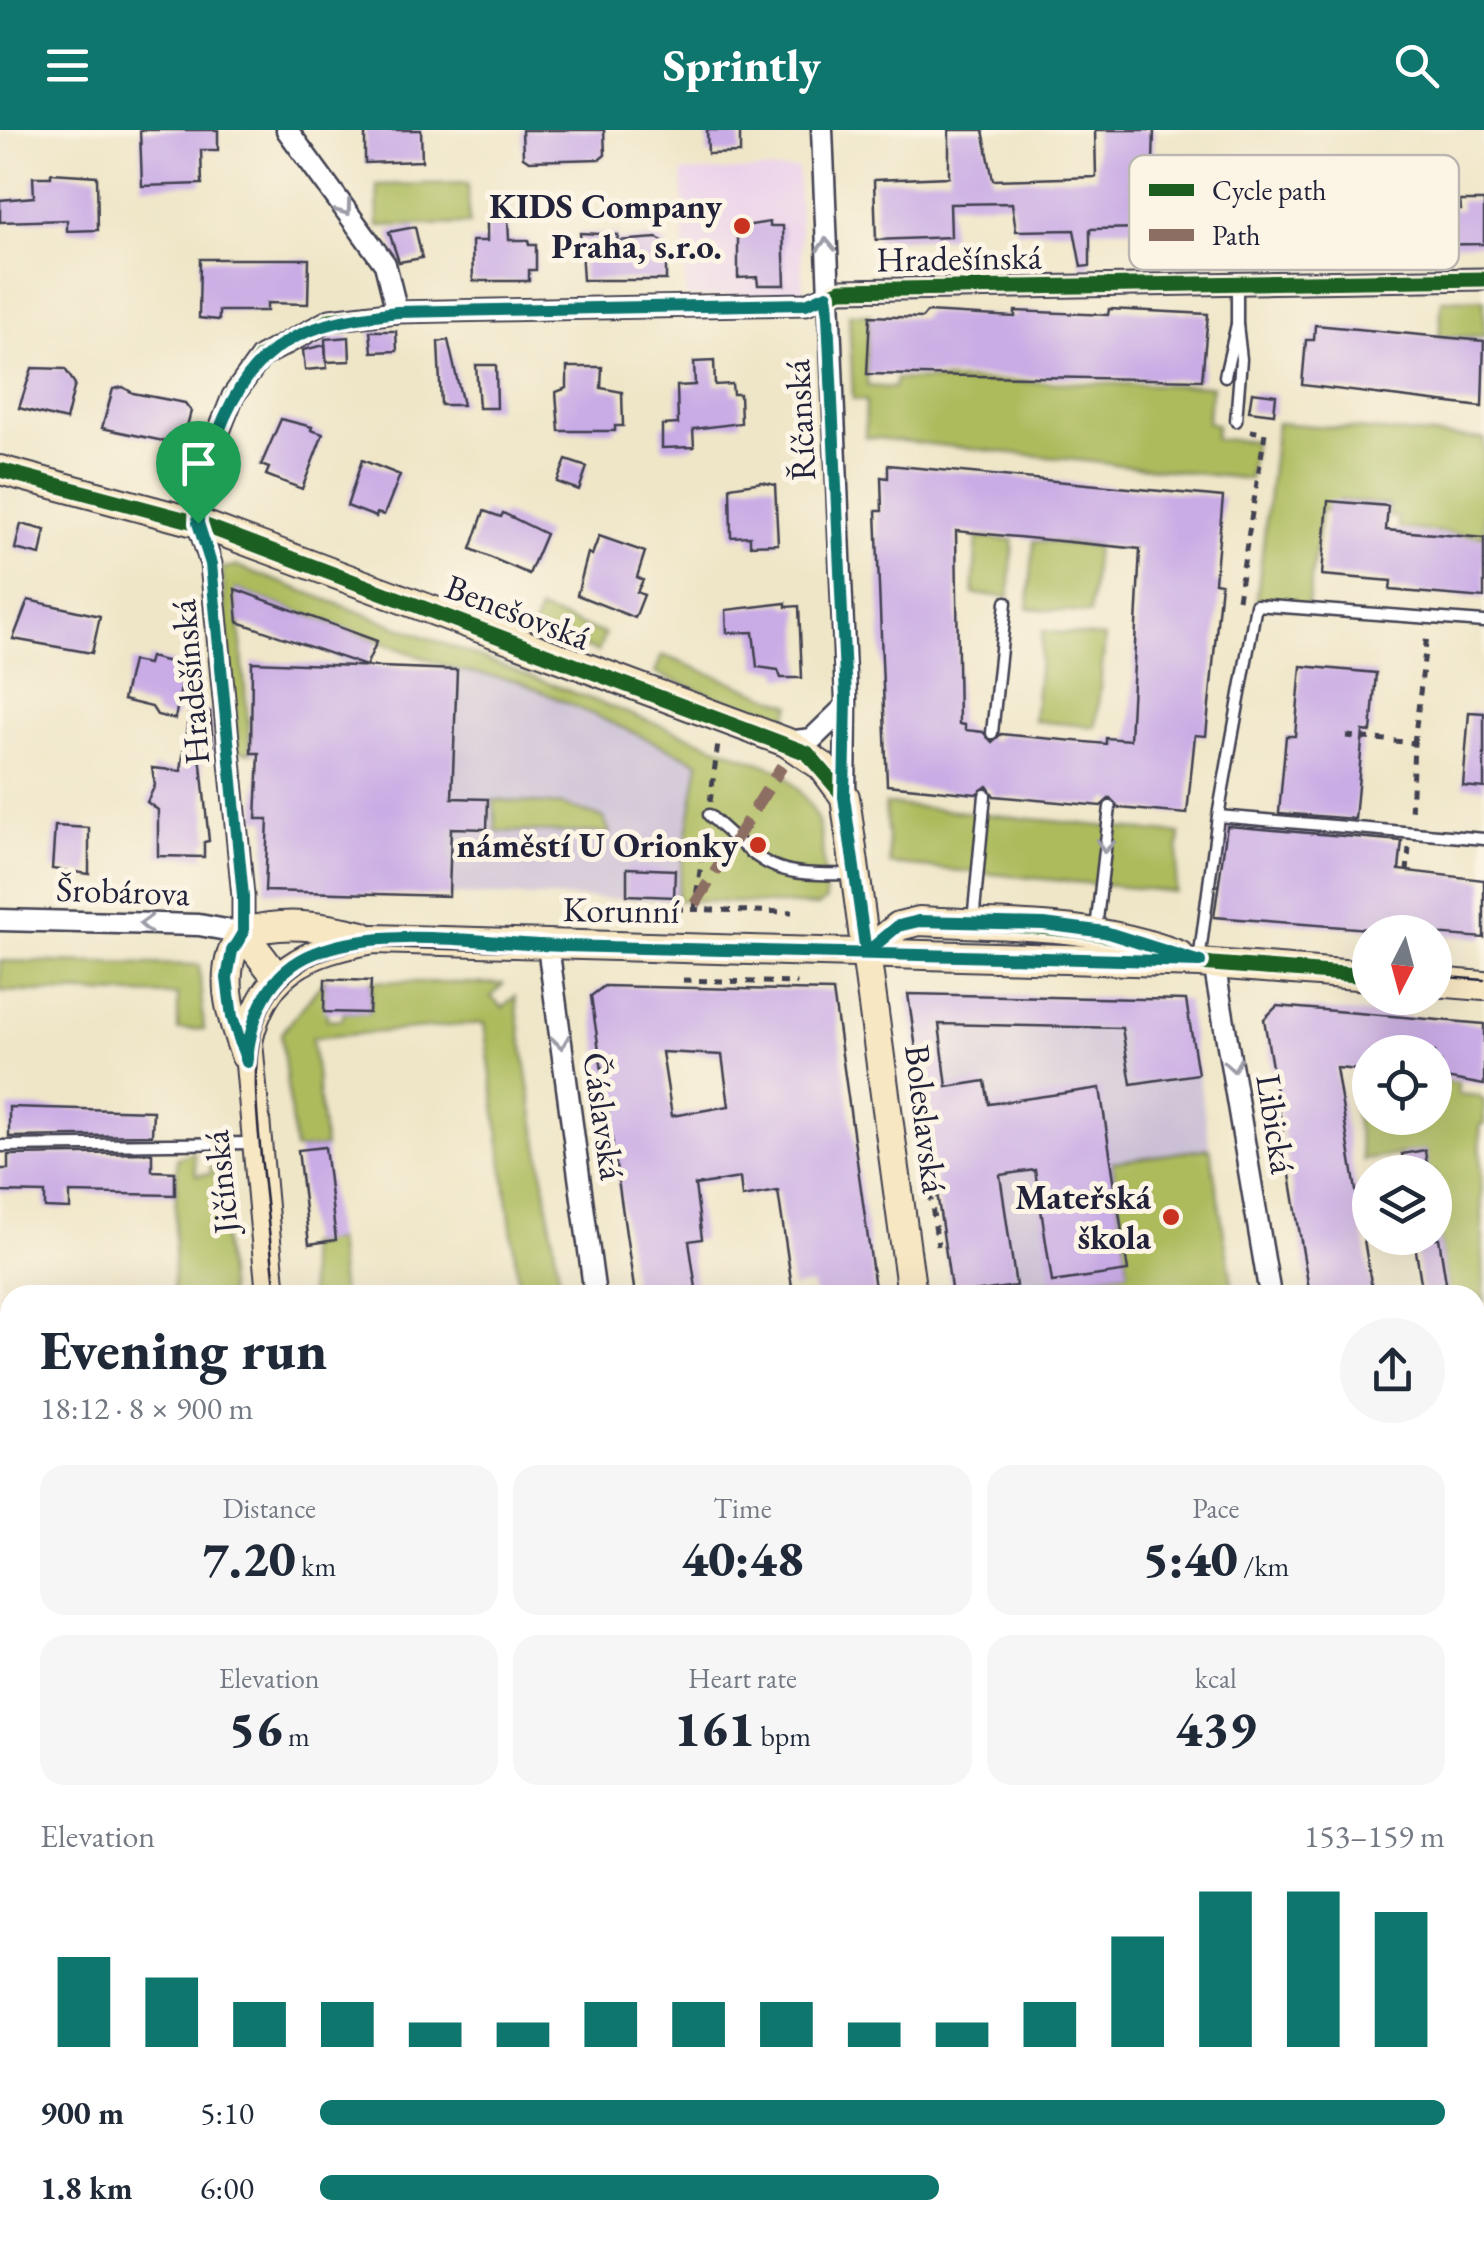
<!DOCTYPE html>
<html lang="en">
<head>
<meta charset="utf-8">
<style>
	:root { --surface:#fff; --page:#f6f6f7; --text:#1f2937; --muted:#747a83; --accent:#0f766e }
	body { margin:0; font-family:"EB Garamond",serif; background:var(--page); color:var(--text); height:100vh; display:flex; flex-direction:column; font-size:38px; white-space:nowrap }
	* { box-sizing:border-box; margin:0 }
	p { font-size:32px; color:var(--muted) }
	.icon { flex:none; width:55px; height:55px; fill:none; stroke:currentColor; stroke-width:2; stroke-linecap:round; stroke-linejoin:round }
	.map { position:relative; flex:1; overflow:hidden }
	.drawer { position:absolute; left:0px; top:1155px; width:1485px; height:962px; display:flex; flex-direction:column; background:var(--surface); border-radius:30px 30px 0 0; box-shadow:0 10px 40px #0002 }
	.drawer>* { flex:none }
	.needle { width:65px; rotate:186deg }
	.controls { position:absolute; left:1352px; top:785px; display:grid; gap:20px }
	.controls a { display:grid; place-items:center; width:100px; height:100px; border-radius:50%; background:var(--surface); box-shadow:0 10px 40px #0002; font-size:50px }
	.pin { position:absolute; display:grid; place-items:center; width:85px; height:85px; color:#fff; margin:-102px -42px; border-radius:50% 50% 50% 0; rotate:-45deg; box-shadow:0 0 10px #0007 }
	.pin .icon { rotate:45deg }
	.round { display:grid; place-items:center; flex:none; width:105px; height:105px; border-radius:52px; background:var(--page) }
	.headline { display:flex; align-items:center; justify-content:space-between; height:170px; padding:0 40px }
	h1 { font-size:55px; font-weight:800; line-height:75px }
	.figures { display:grid; grid-template-columns:repeat(3,1fr); gap:15px; height:170px; padding:10px 40px }
	.figures div { display:grid; align-content:center; border-radius:25px; background:var(--page); text-align:center }
	.figures b { font-size:50px; font-weight:800 }
	.figures small { font-size:28px; font-weight:400 }
	.figures p { font-size:28px }
	.chart { height:280px; padding:20px 40px }
	.chart p { display:flex; justify-content:space-between }
	.chart svg { width:100%; height:180px; margin-top:10px; stroke:var(--accent); stroke-width:6 }
	ul { padding:0 40px; list-style:none; font-size:32px }
	li { display:grid; grid-template-columns:160px 120px 1fr; align-items:center; height:75px }
	li i { height:25px; border-radius:12px; background:var(--accent) }
	header { display:flex; justify-content:space-between; align-items:center; height:130px; padding:0 40px; background:var(--accent); color:#fff; font-size:45px; font-weight:800 }
	.map>svg:first-child { display:block }
	.built { fill:#ebd1eb }
	.industrial { fill:#cbbfd5 }
	.green { fill:#adbb5d; stroke:#686e4c; stroke-width:2.5 }
	.building { fill:#c9abe5; fill-rule:evenodd }
	.lines { fill:none; stroke-linecap:round; stroke-linejoin:round }
	.lane-casing { stroke:#413f50; stroke-width:15 }
	.street-casing { stroke:#413f50; stroke-width:25 }
	.secondary-casing { stroke:#413f50; stroke-width:32 }
	.path { stroke:#413f50; stroke-width:5; stroke-dasharray:8 8; stroke-linecap:butt }
	.lane { stroke:#fff; stroke-width:10 }
	.street { stroke:#fff; stroke-width:20 }
	.secondary { stroke:#f8e7c3; stroke-width:28 }
	.tram { stroke:#22223b; stroke-width:2.5 }
	.quiet { stroke:#8d6e63; stroke-width:12; stroke-dasharray:25 12; stroke-linecap:butt }
	.cycleway-casing { stroke:#fcf5e5; stroke-width:21 }
	.cycleway { stroke:#1b5e20; stroke-width:15 }
	.oneway { stroke:#9c9ca7 }
	.route-casing { stroke:#fff; stroke-width:20 }
	.route { stroke:#0f766e; stroke-width:12 }
	.poi-dot { fill:#c8321e; stroke:#fcf5e5; stroke-width:4 }
	.labels { text-anchor:middle; stroke-width:10; stroke-linejoin:round; paint-order:stroke }
	.poi-label { font-size:35px; font-weight:bold; fill:#22223b; stroke:#fcf5e5; text-anchor:end }
	.street-label { font-size:35px; fill:#22223b; stroke:#fcf5e5 }
	.key { fill:#fcf5e5; stroke:#bbb6b2; stroke-width:2.5 }
	.key-label { font-size:28px; fill:#22223b }
</style>
</head>
<body>
<header><svg class="icon" aria-label="menu" viewBox="0 0 24 24"><path d="M4 6h16M4 12h16M4 18h16"/></svg>Sprintly<svg class="icon" aria-label="search" viewBox="0 0 24 24"><circle cx="10" cy="10" r="6"/><path d="M15 15l6 6"/></svg></header>
<div class="map">
<svg width="1484" height="2116" viewBox="0 0 1484 2116">
	<rect width="100%" height="100%" fill="#fcf5e5"/>
	<filter id="ink" filterUnits="userSpaceOnUse"><feTurbulence type="fractalNoise" baseFrequency=".01" numOctaves="2"/><feDisplacementMap in="SourceGraphic" scale="20" xChannelSelector="R" yChannelSelector="G"/><feConvolveMatrix kernelMatrix="1 2 1 2 8 2 1 2 1" color-interpolation-filters="sRGB"/></filter>
	<filter id="wash" filterUnits="userSpaceOnUse"><feTurbulence type="fractalNoise" baseFrequency=".0048" numOctaves="4" result="noise"/><feDisplacementMap in="SourceGraphic" scale="40" xChannelSelector="R" yChannelSelector="G"/><feGaussianBlur stdDeviation="2.25" result="paint"/><feColorMatrix in="noise" values="0 0 0 0 0 0 0 0 0 0 0 0 0 0 0 0 0 1.4 0 .05"/><feComposite in="paint" operator="in"/></filter>
	<g filter="url(#wash)">
		<rect width="100%" height="100%" fill="#efe6c8"/>
		<polygon class="built" points="798,39 803,164 686,167 682,42"/>
		<g class="industrial">
			<polygon points="235,459 377,511 365,537 457,540 518,551 699,632 676,770 265,761 267,690 256,689 258,633 311,635 327,622 251,623 252,532 343,535 326,522 238,492"/>
			<polygon points="908,864 1186,870 1210,1018 1112,1033 1128,1141 952,1165"/>
		</g>
		<g class="green">
			<polygon points="468,53 469,94 378,96 377,55"/>
			<polygon points="1484,169 1484,206 1439,207 1442,170"/>
			<polygon points="849,184 870,184 867,256 894,258 896,249 1212,256 1207,292 1217,295 1215,309 1254,311 1249,349 865,307 866,271 853,269"/>
			<polygon points="1277,293 1484,309 1484,406 1398,398 1398,388 1389,387 1389,375 1340,370 1338,381 1321,380 1307,479 1256,475"/>
			<polygon points="977,408 1013,410 1009,467 973,464"/>
			<polygon points="1034,411 1096,416 1090,484 1028,478"/>
			<path d="M237 436 779 640C832 689 819 704 826 770L818 776 676 770 699 632 518 551 457 540 236 459 251 623 238 621 222 438Z"/>
			<polygon points="539,480 605,504 598,522 533,498"/>
			<polygon points="1043,501 1105,507 1096,597 1034,591"/>
			<polygon points="662,525 791,575 784,593 655,543"/>
			<polygon points="494,670 563,675 604,688 610,703 496,701"/>
			<polygon points="885,674 1180,704 1175,762 890,734"/>
			<polygon points="0,831 199,835 204,899 178,900 178,865 0,861"/>
			<polygon points="325,849 327,889 342,890 344,882 369,883 371,851 503,854 491,867 503,878 515,866 562,1165 520,1165 484,893 312,908 325,1017 295,1020 281,904"/>
			<polygon points="1435,951 1458,953 1458,964 1479,966 1484,971 1484,994 1480,995 1484,1171 1475,1165 1448,1164 1435,1083 1435,1042 1428,1042 1425,1021 1363,1030 1352,965 1370,966 1370,988 1435,988"/>
			<polygon points="1210,1018 1234,1165 952,1165 1128,1141 1112,1032"/>
			<polygon points="209,1021 215,1022 229,1165 173,1165 177,1028 194,1022 196,1045 211,1044"/>
			<polygon points="336,1110 342,1165 310,1165 306,1114"/>
			<polygon points="0,1785 10,1786 10,2108 71,2108 71,2116 0,2116"/>
		</g>
		<g id="blocks">
			<g class="building">
				<polygon points="140,0 218,0 218,20 201,20 202,54 142,56"/>
				<polygon points="365,0 421,0 422,31 365,33"/>
				<polygon points="522,0 604,0 605,25 600,29 529,31 523,27"/>
				<polygon points="707,0 740,0 740,23 708,24"/>
				<polygon points="949,0 983,0 993,50 1096,47 1095,0 1154,0 1151,98 1090,99 1090,136 1081,137 1074,100 1016,101 1012,73 950,74 951,107 876,110 874,50 949,47"/>
				<polygon points="51,43 97,46 98,100 67,101 67,90 0,92 0,70 34,67 33,47 51,47"/>
				<polygon points="1408,71 1409,91 1447,90 1447,80 1461,80 1460,71 1484,71 1484,114 1410,115 1397,116 1397,121 1363,122 1362,117 1350,117 1348,73"/>
				<polygon points="487,90 508,90 509,110 528,110 529,115 536,115 536,140 529,140 529,151 473,151 472,111 487,111"/>
				<polygon points="770,92 770,96 783,96 785,155 758,155 757,147 738,148 738,97"/>
				<polygon points="415,97 422,128 399,132 389,102"/>
				<polygon points="580,103 618,105 617,111 657,108 666,113 666,150 583,150"/>
				<polygon points="200,129 309,129 308,174 267,173 267,181 219,181 219,190 199,188"/>
				<polygon points="1109,179 1208,184 1202,250 867,244 870,186 922,188 927,182 1015,187 1015,181 1108,185"/>
				<polygon points="1315,195 1484,211 1482,277 1302,255 1306,210 1314,210"/>
				<polygon points="370,201 396,201 397,221 372,222"/>
				<polygon points="349,207 350,231 326,232 325,209"/>
				<polygon points="448,210 463,275 441,275 438,212"/>
				<polygon points="325,215 327,238 305,240 303,220"/>
				<polygon points="714,231 715,255 732,254 733,264 740,264 741,293 693,299 694,317 662,318 662,295 678,294 677,256 695,255 694,232"/>
				<polygon points="476,235 496,235 497,278 479,278"/>
				<polygon points="567,237 602,237 601,258 622,262 623,296 615,296 615,301 559,301 556,262 567,258"/>
				<polygon points="32,238 65,239 75,254 66,290 19,278"/>
				<polygon points="123,257 133,263 185,273 191,281 182,315 102,298 113,259"/>
				<polygon points="1252,262 1276,265 1274,284 1249,281"/>
				<polygon points="281,289 312,297 311,300 323,304 302,359 266,345 269,338 261,335"/>
				<polygon points="362,330 400,345 384,385 377,383 376,387 347,376"/>
				<polygon points="566,330 587,337 579,360 557,352"/>
				<path d="M888 335 1223 367 1215 452 1221 453 1206 606 1195 605 1187 684 1119 678 1110 668 1101 676 994 666 987 656 976 664 887 655 876 381H882L881 347 888 348ZM956 401 1140 419 1130 610 1106 608V614L1001 604 992 612 983 602 965 600V595L959 594Z"/>
				<polygon points="762,352 775,355 778,414 750,415 750,406 731,407 730,357"/>
				<polygon points="1328,371 1388,376 1386,400 1484,408 1484,468 1390,460 1391,451 1322,445"/>
				<polygon points="484,381 501,387 503,383 546,404 529,444 471,419"/>
				<polygon points="21,394 45,400 40,425 15,419"/>
				<polygon points="599,406 645,422 637,447 643,450 637,462 644,465 635,488 577,465 588,423 592,425"/>
				<polygon points="235,459 377,511 366,536 238,492"/>
				<polygon points="28,470 100,486 92,523 13,509"/>
				<polygon points="786,473 786,477 799,476 802,548 781,548 778,540 757,537 753,502 727,503 726,480"/>
				<polygon points="150,527 185,536 175,589 157,585 152,577 123,570 132,531 148,534"/>
				<polygon points="252,532 457,540 452,668 488,669 487,699 451,698 449,766 265,761 268,689 256,689 259,623 251,623"/>
				<polygon points="1301,536 1376,543 1371,602 1363,601 1355,689 1279,683 1286,606 1295,606"/>
				<polygon points="189,580 210,582 214,624 200,625 209,711 204,712 204,727 158,726 158,680 147,672 155,655 152,638 181,641"/>
				<polygon points="1469,582 1484,583 1484,658 1463,656"/>
				<polygon points="55,696 89,698 89,744 52,739"/>
				<polygon points="1227,696 1402,711 1399,740 1484,750 1484,808 1214,787"/>
				<polygon points="627,738 675,740 674,767 627,765"/>
				<polygon points="325,849 371,851 369,883 324,882"/>
				<path d="M604 856 833 861 876 1165H814L812 1155 792 1157 778 1061 742 1067 740 1048 695 1055 702 1109 689 1111 697 1165H635L591 866ZM662 922 722 925 729 976 672 986Z"/>
				<polygon points="908,864 1186,870 1198,944 1131,954 1122,898 939,894 947,957 985,951 989,974 1100,958 1128,1141 1052,1152 1035,1040 1000,1045 1016,1156 952,1165"/>
				<polygon points="1277,876 1484,894 1484,955 1440,947 1441,932 1435,931 1435,922 1370,922 1370,941 1336,938 1373,1165 1310,1165 1264,889"/>
				<polygon points="9,977 153,981 152,1005 9,1007"/>
				<polygon points="325,1017 336,1110 309,1114 298,1020"/>
				<polygon points="1425,1020 1428,1042 1405,1042 1402,1024"/>
				<polygon points="152,1023 152,1041 175,1042 175,1065 70,1063 70,1079 45,1078 45,1063 0,1062 0,1039 8,1039 8,1025"/>
				<polygon points="1414,1108 1439,1108 1448,1165 1423,1165"/>
			</g>
		</g>
	</g>
	<g filter="url(#ink)">
		<use href="#blocks" fill-opacity="0" stroke="#413f50" stroke-width="2.5"/>
		<g class="lines">
			<g class="lane-casing">
				<g id="lane">
					<polyline points="1225,246 1237,194 1237,156"/>
					<polyline points="1236,291 1241,229 1237,194"/>
					<polyline points="992,603 1006,472"/>
					<path d="M709 685C769 740 772 746 855 744"/>
					<polyline points="1218,686 1484,709"/>
					<polyline points="973,792 985,665"/>
					<polyline points="1096,799 1110,677"/>
					<polyline points="1199,831 1218,686 1256,475 1484,492"/>
					<polyline points="0,1016 254,1013"/>
				</g>
			</g>
			<g class="street-casing">
				<g id="street">
					<polyline points="287,0 385,134 397,182"/>
					<polyline points="822,0 846,568 845,667"/>
					<polyline points="786,612 812,609 845,577"/>
					<polyline points="0,790 199,795 243,803 243,766 211,434 198,393 201,347 233,266 261,227 330,190 397,182 806,174 841,160 1484,149"/>
					<polyline points="548,816 595,1165"/>
					<polyline points="1214,833 1270,1165"/>
					<polyline points="0,1282 10,1282"/>
					<polyline points="1475,1303 1484,1303"/>
					<polyline points="1475,2070 1484,2070"/>
					<polyline points="734,2108 735,2116"/>
					<polyline points="1055,2108 1056,2116"/>
					<polyline points="1418,2108 1419,2116"/>
					<polyline points="381,2116 622,2108"/>
				</g>
			</g>
			<g class="secondary-casing">
				<g id="secondary">
					<polyline points="0,340 198,393 786,612 822,636 845,667 912,1165"/>
					<path d="M243 803C215 839 231 887 245 925"/>
					<path d="M243 803C282 790 323 796 363 806"/>
					<polyline points="243,803 278,849"/>
					<path d="M866 823 899 796 919 791C1010 796 1093 792 1179 825"/>
					<polyline points="1435,852 1484,856"/>
					<path d="M271 1165 248 912C263 839 307 821 374 809L1199 833 1370 846"/>
					<polyline points="0,1684 10,1684"/>
					<polyline points="1475,1729 1484,1728"/>
					<polyline points="0,1750 10,1751"/>
					<polyline points="349,2108 350,2116"/>
					<polyline points="387,2108 388,2116"/>
				</g>
			</g>
			<g class="path">
				<polyline points="1238,469 1265,303 1250,301"/>
				<polyline points="1346,606 1414,613 1411,686"/>
				<polyline points="1414,613 1427,505"/>
				<polyline points="710,672 718,614"/>
				<polyline points="1407,742 1409,717"/>
				<polyline points="675,779 792,782"/>
				<polyline points="694,779 706,703"/>
				<polyline points="1403,802 1403,801"/>
				<polyline points="683,850 797,853"/>
				<polyline points="923,1016 938,1116"/>
				<polyline points="0,1256 10,1256"/>
				<polyline points="0,1307 10,1308"/>
				<polyline points="0,1819 10,1819"/>
				<polyline points="0,1877 10,1864"/>
				<polyline points="46,2108 47,2116"/>
				<polyline points="91,2108 91,2116"/>
			</g>
			<use href="#lane" class="lane"/>
			<use href="#street" class="street"/>
			<use href="#secondary" class="secondary"/>
			<g class="tram">
				<polyline points="1435,846 1484,850"/>
				<path d="M276 1165C271 1119 266 1072 261 1026 250 920 245 833 375 817L1215 840 1370 852"/>
				<polyline points="0,1709 10,1709"/>
				<polyline points="1475,1723 1484,1723"/>
				<polyline points="363,2108 363,2116"/>
			</g>
			<polyline class="quiet" points="695,774 782,636"/>
			<g class="cycleway-casing">
				<g id="cycleway">
					<polyline points="0,340 198,393 807,623 845,667 866,823"/>
					<polyline points="243,803 243,766 211,434 198,393 201,347 233,266 261,227 330,190 397,182 806,174 841,160 1484,149"/>
					<polyline points="866,823 1199,833 1370,846"/>
					<path d="M866 823 899 796 919 791C1010 796 1094 793 1181 825"/>
				</g>
			</g>
			<use href="#cycleway" class="cycleway"/>
		</g>
		<defs><path id="oneway-chevron" d="M-2-3.5L2.5 0L-2 3.5" fill="none" stroke-width="1.6" stroke-linecap="round" stroke-linejoin="round" transform="scale(2.5)"/></defs>
		<g class="oneway">
			<use href="#oneway-chevron" transform="translate(345 79) rotate(54)"/>
			<use href="#oneway-chevron" transform="translate(826 115) rotate(-92)"/>
			<use href="#oneway-chevron" transform="translate(1105 716) rotate(97)"/>
			<use href="#oneway-chevron" transform="translate(146 794) rotate(-178)"/>
			<use href="#oneway-chevron" transform="translate(561 912) rotate(82)"/>
			<use href="#oneway-chevron" transform="translate(1233 935) rotate(81)"/>
		</g>
	</g>
	<g class="lines" filter="url(#ink)">
		<g class="route-casing">
			<path id="route" d="M198 393 211 434 243 766V803L232 821 227 848 232 887 247 932C250 885 269 841 315 823 383 795 490 814 563 816 775 821 987 827 1200 832L1105 802 1044 794 919 791 898 796 866 823 844 667 846 568 827 165 806 174 397 182C303 194 254 210 218 303 206 334 198 360 198 393"/>
		</g>
		<use href="#route" class="route"/>
	</g>
	<g class="poi-dot">
		<circle cx="742" cy="96" r="10"/>
		<circle cx="758" cy="715" r="10"/>
		<circle cx="1171" cy="1087" r="10"/>
	</g>
	<g class="labels">
		<g class="poi-label">
			<text x="722" y="88">KIDS Company<tspan x="722" dy="40">Praha, s.r.o.</tspan></text>
			<text x="738" y="727">náměstí U Orionky</text>
			<text x="1151" y="1079">Mateřská<tspan x="1151" dy="40">škola</tspan></text>
		</g>
		<g class="street-label">
			<text transform="translate(959 128) rotate(-1)" y="12">Hradešínská</text>
			<text transform="translate(800 290) rotate(-93)" y="12">Říčanská</text>
			<text transform="translate(518 482) rotate(21)" y="12">Benešovská</text>
			<text transform="translate(190 552) rotate(-95)" y="12">Hradešínská</text>
			<text transform="translate(123 761) rotate(2)" y="12">Šrobárova</text>
			<text transform="translate(621 780) rotate(1)" y="12">Korunní</text>
			<text transform="translate(604 986) rotate(82)" y="12">Čáslavská</text>
			<text transform="translate(926 989) rotate(83)" y="12">Boleslavská</text>
			<text transform="translate(1276 994) rotate(81)" y="12">Libická</text>
			<text transform="translate(221 1052) rotate(-96)" y="12">Jičínská</text>
		</g>
	</g>
	<rect x="1129" y="25" width="330" height="115" rx="15" class="key"/>
	<rect x="1149" y="54" width="45" height="12" fill="#1b5e20"/>
	<rect x="1149" y="99" width="45" height="12" fill="#8d6e63"/>
	<g class="key-label">
		<text x="1212" y="70">Cycle path</text>
		<text x="1212" y="115">Path</text>
	</g>
</svg>
<div class="controls">
<a><svg class="needle" viewBox="-14 -14 28 28"><path d="M0-13l5 13h-10z" fill="#e53935"/><path d="M0 13l5-13h-10z" fill="#747a83"/></svg></a>
<a><svg class="icon" aria-label="locate" viewBox="0 0 24 24"><circle cx="12" cy="12" r="6"/><path d="M12 2v4M12 18v4M2 12h4M18 12h4"/></svg></a>
<a><svg class="icon" aria-label="layers" viewBox="0 0 24 24"><path d="M12 4l9 5-9 5-9-5zM3 14l9 5 9-5"/></svg></a>
</div>
<div class="pin" style="left:198px;top:393px;background:#1e9e55"><svg class="icon" aria-label="arrive" viewBox="0 0 24 24"><path d="M6 21V4h12l-3 4 3 4H6"/></svg></div>
<section class="drawer">
<div class="headline"><div><h1>Evening run</h1><p>18:12 · 8 × 900 m</p></div><a class="round"><svg class="icon" aria-label="share" viewBox="0 0 24 24"><path d="M12 15V3M7 8l5-5 5 5M5 13v7h14v-7"/></svg></a></div>
<div class="figures">
<div><p>Distance</p><b>7.20<small> km</small></b></div>
<div><p>Time</p><b>40:48</b></div>
<div><p>Pace</p><b>5:40<small> /km</small></b></div>
</div>
<div class="figures">
<div><p>Elevation</p><b>56<small> m</small></b></div>
<div><p>Heart rate</p><b>161<small> bpm</small></b></div>
<div><p>kcal</p><b>439</b></div>
</div>
<div class="chart"><p><span>Elevation</span>153–159 m</p>
<svg viewBox="0 0 160 44" preserveAspectRatio="none"><path d="M5 44V22M15 44V27M25 44V33M35 44V33M45 44V38M55 44V38M65 44V33M75 44V33M85 44V33M95 44V38M105 44V38M115 44V33M125 44V17M135 44V6M145 44V6M155 44V11"/></svg>
</div>
<ul>
<li><b>900 m</b>5:10<i style="width:100%"></i></li>
<li><b>1.8 km</b>6:00<i style="width:55%"></i></li>
</ul>
</section>
</div>
</body>
</html>
